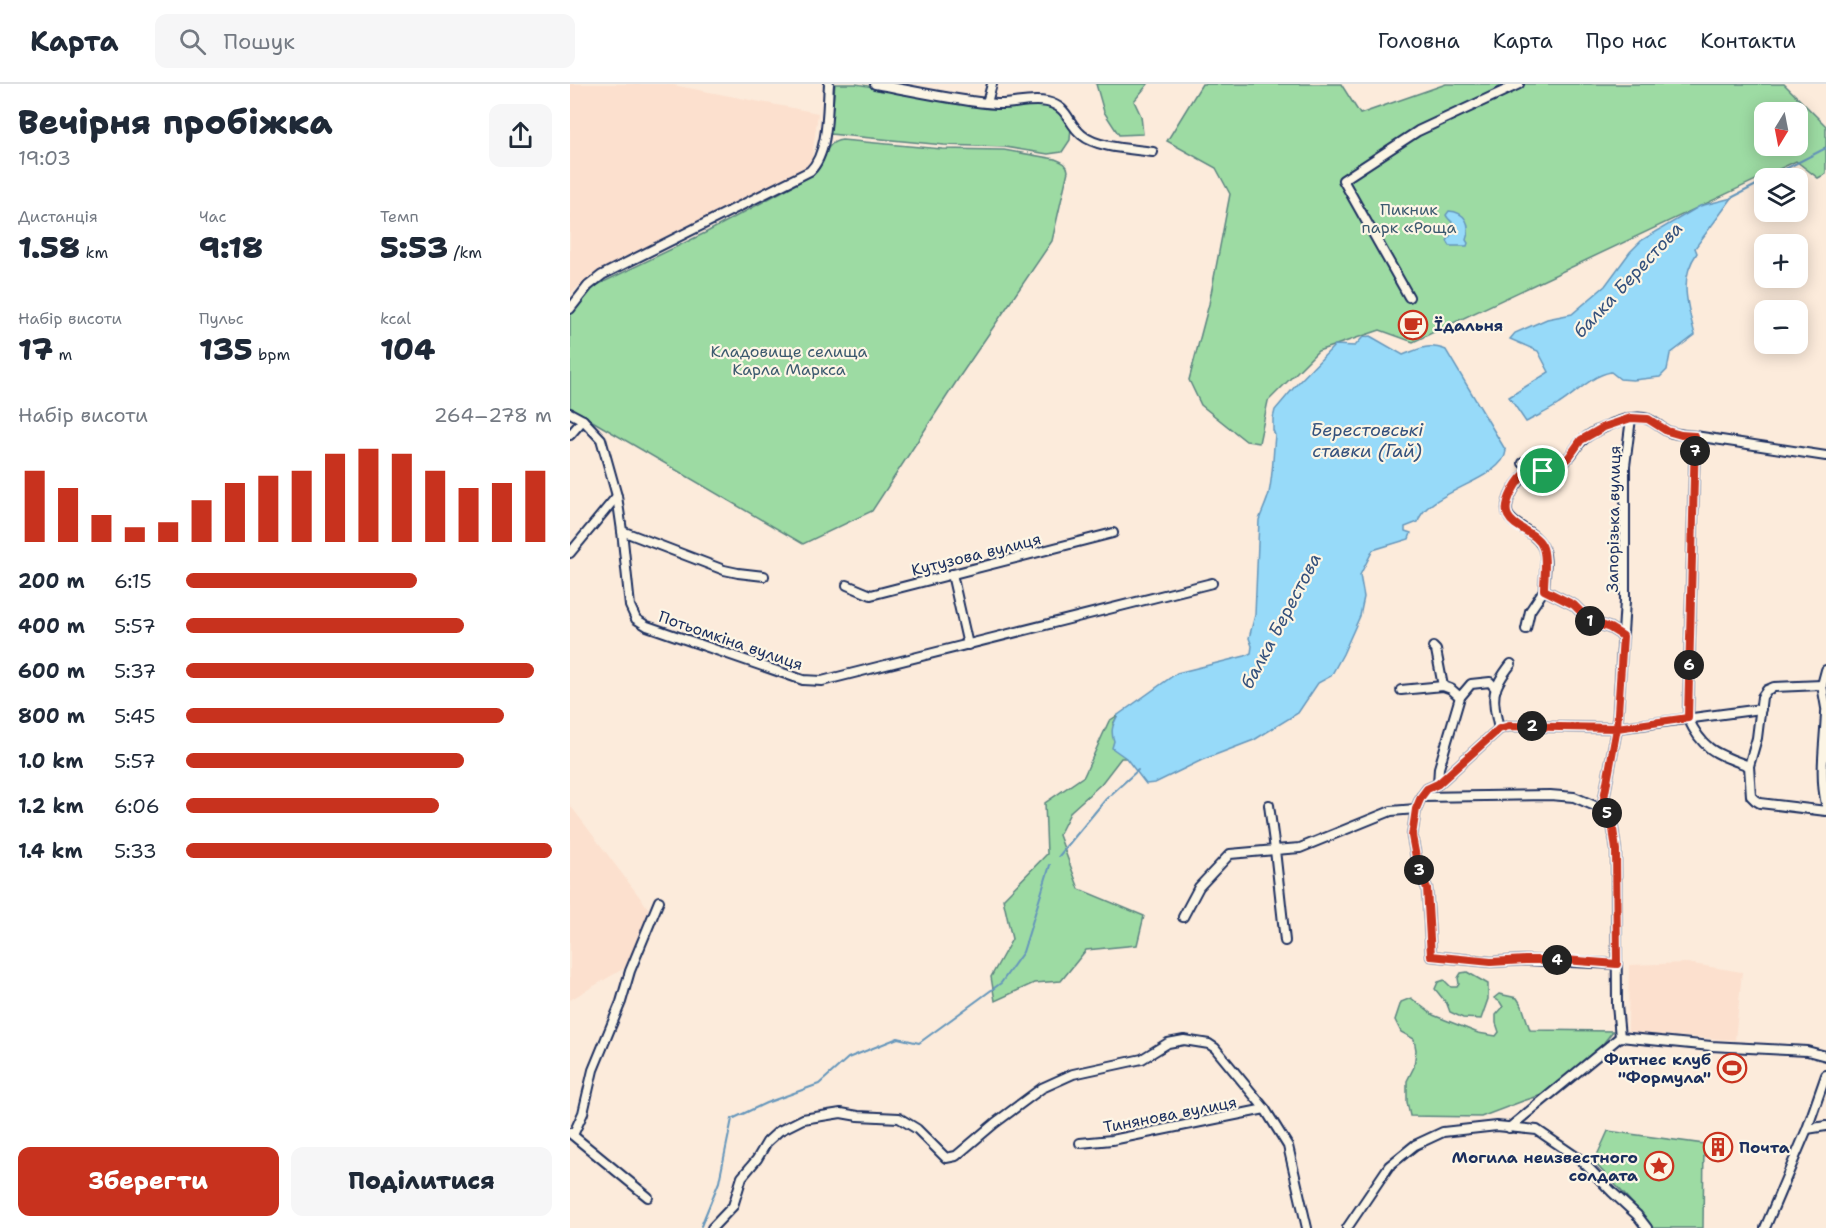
<!DOCTYPE html>
<html lang="uk">
<head>
<meta charset="utf-8">
<style>
	:root { --surface:#fff; --page:#f6f6f7; --text:#1f2937; --muted:#747a83; --line:#e0e1e3; --accent:#c8321e }
	body { margin:0; font-family:"Shantell Sans",sans-serif; background:var(--page); color:var(--text); height:100vh; display:flex; flex-direction:column; font-size:22px; white-space:nowrap }
	* { box-sizing:border-box; margin:0 }
	p { font-size:20px; color:var(--muted) }
	.icon { flex:none; width:33px; height:33px; fill:none; stroke:currentColor; stroke-width:2; stroke-linecap:round; stroke-linejoin:round }
	.map { position:relative; flex:1; overflow:hidden }
	.panel { display:flex; flex-direction:column; background:var(--surface); width:570px }
	.panel>* { flex:none }
	.needle { width:39px; rotate:190deg }
	.controls { position:absolute; left:1184px; top:18px; display:grid; gap:12px }
	.controls a { display:grid; place-items:center; width:54px; height:54px; border-radius:12px; background:var(--surface); box-shadow:0 3px 15px #0003; font-size:30px }
	.pin { position:absolute; display:grid; place-items:center; width:51px; height:51px; color:#fff; margin:-26px; border:3px solid #fff; border-radius:50%; box-shadow:0 2px 6px #0007 }
	.km { position:absolute; width:30px; height:30px; margin:-15px; border-radius:50%; background:#222; color:#fff; font-size:16px; line-height:30px; text-align:center }
	.round { display:grid; place-items:center; flex:none; width:63px; height:63px; border-radius:12px; background:var(--page) }
	.head { display:flex; align-items:center; justify-content:space-between; height:102px; padding:0 18px }
	h1 { font-size:33px; font-weight:800; line-height:45px }
	.stats { display:grid; grid-template-columns:repeat(3,1fr); gap:9px; height:102px; padding:6px 18px }
	.stats div { display:grid; align-content:center }
	.stats b { font-size:30px; font-weight:800 }
	.stats small { font-size:16px; font-weight:400 }
	.stats p { font-size:16px }
	.chart { height:168px; padding:12px 18px }
	.chart p { display:flex; justify-content:space-between }
	.chart svg { width:100%; height:108px; margin-top:6px; stroke:var(--accent); stroke-width:6 }
	.cta { display:flex; gap:12px; margin-top:auto; padding:12px 18px }
	.cta a { flex:1; height:69px; border-radius:12px; background:var(--accent); color:#fff; font-size:24px; font-weight:800; line-height:69px; text-align:center }
	.cta a+a { background:var(--page); color:var(--text) }
	ul { padding:0 18px; list-style:none; font-size:20px }
	li { display:grid; grid-template-columns:96px 72px 1fr; align-items:center; height:45px }
	li i { height:15px; border-radius:8px; background:var(--accent) }
	header { display:flex; align-items:center; gap:36px; box-sizing:border-box; height:84px; padding:0 30px; background:var(--surface); border-bottom:2px solid var(--line) }
	header strong { font-size:28px }
	nav { display:flex; gap:33px; margin-inline-start:auto; font-size:21px }
	.search { width:420px; height:54px; background:var(--page); display:flex; align-items:center; gap:15px; box-sizing:border-box; padding:0 21px; border-radius:12px; color:var(--muted); font-size:22px }
	main { display:flex; flex:1; min-height:0 }
	.map>svg:first-child { display:block }
	.built { fill:#fce0ce }
	.green { fill:#9ddba3; stroke:#5c8580; stroke-width:1.5; fill-rule:evenodd }
	.water { fill:#97daf9; stroke:#6596bb; stroke-width:1.5 }
	.lines { fill:none; stroke-linecap:round; stroke-linejoin:round }
	.stream { stroke:#6596bb; stroke-width:2 }
	.minor-casing { stroke:#1b2f5e; stroke-width:12 }
	.minor { stroke:#fcf5e5; stroke-width:8 }
	.route-casing { stroke:#fff; stroke-width:12 }
	.route { stroke:#c8321e; stroke-width:8 }
	.labels { text-anchor:middle; stroke-width:4.5; stroke-linejoin:round; paint-order:stroke }
	.park-label { font-size:16px; fill:#3c5a6f; stroke:#fcf5e5 }
	.poi-label { font-size:16px; font-weight:bold; fill:#1b2f5e; stroke:#fcf5e5; text-anchor:start }
	.street-label { font-size:16px; fill:#1b2f5e; stroke:#fcf5e5 }
	.water-label { font-size:18px; font-style:italic; fill:#34517d; stroke:#fcf5e5 }
</style>
</head>
<body>
<header>
<strong>Карта</strong>
<div class="search"><svg class="icon" aria-label="search" viewBox="0 0 24 24"><circle cx="10" cy="10" r="6"/><path d="M15 15l6 6"/></svg>Пошук</div>
<nav><a>Головна</a><a>Карта</a><a>Про нас</a><a>Контакти</a></nav>
</header>
<main>
<section class="panel">
<div class="head"><div><h1>Вечірня пробіжка</h1><p>19:03</p></div><a class="round"><svg class="icon" aria-label="share" viewBox="0 0 24 24"><path d="M12 15V3M7 8l5-5 5 5M5 13v7h14v-7"/></svg></a></div>
<div class="stats">
<div><p>Дистанція</p><b>1.58<small> km</small></b></div>
<div><p>Час</p><b>9:18</b></div>
<div><p>Темп</p><b>5:53<small> /km</small></b></div>
</div>
<div class="stats">
<div><p>Набір висоти</p><b>17<small> m</small></b></div>
<div><p>Пульс</p><b>135<small> bpm</small></b></div>
<div><p>kcal</p><b>104</b></div>
</div>
<div class="chart"><p><span>Набір висоти</span>264–278 m</p>
<svg viewBox="0 0 160 44" preserveAspectRatio="none"><path d="M5 44V15M15 44V22M25 44V33M35 44V38M45 44V36M55 44V27M65 44V20M75 44V17M85 44V15M95 44V8M105 44V6M115 44V8M125 44V15M135 44V22M145 44V20M155 44V15"/></svg>
</div>
<ul>
<li><b>200 m</b>6:15<i style="width:63%"></i></li>
<li><b>400 m</b>5:57<i style="width:76%"></i></li>
<li><b>600 m</b>5:37<i style="width:95%"></i></li>
<li><b>800 m</b>5:45<i style="width:87%"></i></li>
<li><b>1.0 km</b>5:57<i style="width:76%"></i></li>
<li><b>1.2 km</b>6:06<i style="width:69%"></i></li>
<li><b>1.4 km</b>5:33<i style="width:100%"></i></li>
</ul>
<div class="cta"><a>Зберегти</a><a>Поділитися</a></div>
</section>
<div class="map">
<svg width="1256" height="1144" viewBox="0 0 1256 1144">
	<rect width="100%" height="100%" fill="#fcebdb"/>
	<filter id="ink" filterUnits="userSpaceOnUse"><feTurbulence type="fractalNoise" baseFrequency=".0167" numOctaves="2"/><feDisplacementMap in="SourceGraphic" scale="12" xChannelSelector="R" yChannelSelector="G"/><feConvolveMatrix kernelMatrix="1 2 1 2 8 2 1 2 1" color-interpolation-filters="sRGB"/></filter>
	<g filter="url(#ink)">
		<g class="built">
			<polygon points="0,0 98,0 248,29 241,80 179,114 42,180 0,209"/>
			<polygon points="0,721 81,828 58,882 0,916"/>
			<polygon points="1117,879 1172,888 1165,956 1071,950 1058,947 1059,881"/>
		</g>
		<g class="green">
			<polygon points="265,0 286,0 416,22 438,23 462,20 473,21 489,28 501,43 500,56 492,68 478,70 435,63 374,61 260,50"/>
			<polygon points="526,0 578,0 564,17 571,32 573,50 549,51 534,28"/>
			<path d="M632 0H771L790 30 876 0H1214L1256 42V63L1254 64 1256 66V90L1248 94 1226 77 843 258 810 246 748 267 698 317 689 359 676 357 631 321 619 296 639 220 660 110 646 84 597 57ZM1194 28H1227V62H1194Z"/>
			<path d="M272 56 372 65 434 66 485 75C492 78 497 79 498 87L482 157 390 292 302 427 233 460 0 324V231L25 202 135 149 243 91C258 78 251 59 272 56Z"/>
			<polygon points="548,631 543,640 556,674 551,674 531,700 501,727 489,751 509,805 574,832 567,861 516,866 491,897 464,899 425,917 421,893 442,855 433,815 477,770 475,719 514,692 539,637"/>
			<polygon points="897,888 918,900 918,915 911,935 893,934 880,928 877,920 865,905 868,898 874,896 881,903 887,903 889,900 888,894 891,889"/>
			<polygon points="929,910 947,914 952,922 960,946 1043,947 1014,984 981,1008 953,1017 911,1033 840,1032 837,1018 837,997 844,983 846,966 844,955 831,948 825,936 831,918 841,914 863,931 908,949 926,952 929,948 926,939 926,931 933,923 930,918 924,914"/>
			<path d="M1038 1047 1134 1060 1133 1144H1083C1065 1120 1044 1100 1024 1078Z"/>
		</g>
		<g class="water">
			<path d="M1162 114 1125 164 1127 169C1108 196 1118 222 1125 251L1100 270 1097 286 1090 293 1063 296 1050 295 1041 288C1020 292 1007 309 989 320 979 327 967 332 956 338L939 313 979 288 968 267 940 255 945 249 977 235 1002 230 1035 202 1060 168 1072 156 1130 122Z"/>
			<path d="M879 127C895 128 902 140 896 156L898 159 897 162H880L877 157 886 142C883 138 878 136 876 131Z"/>
			<path d="M800 252 833 271C850 265 857 259 876 266L936 367C933 396 855 408 848 438L835 443V447L841 449 839 455 803 466 790 491 794 513 790 532 773 570 761 592 748 599 728 629 684 656 632 676 585 699 576 700 556 674 542 664 544 657C540 647 543 640 548 631L607 589 675 572 681 569 682 562 679 554 685 531 689 436C692 427 697 418 699 409 703 390 703 371 705 351L703 346V334L705 326 727 300 765 261 785 262 793 253Z"/>
		</g>
		<g class="lines">
			<g class="stream">
				<polyline points="1198,94 1256,64"/>
				<polyline points="1161,114 1194,97"/>
				<polyline points="489,772 536,715 568,686"/>
				<polyline points="131,1142 149,1098 162,1035 196,1019 249,1000 278,974 328,954 349,959 431,899 453,868 480,781"/>
			</g>
			<g class="minor-casing">
				<g id="minor">
					<path d="M305 0C345 7 386 17 427 20 443 21 460 14 477 18 499 23 497 39 512 51 527 64 563 65 583 68"/>
					<polyline points="417,19 422,0"/>
					<polyline points="839,213 773,96 848,47 949,0"/>
					<path d="M0 225 18 202 32 191 240 87C259 69 257 25 259 0"/>
					<polyline points="0,329 13,336 31,355 47,412 52,447 60,522 66,535 77,542 233,596 252,597 642,499"/>
					<polyline points="0,351 13,336"/>
					<path d="M1125 352 1118 634C1133 667 1147 670 1179 682"/>
					<path d="M953 379C968 391 985 388 998 374 1004 369 1007 360 1013 356 1018 351 1026 347 1033 344 1045 338 1064 330 1078 335 1085 338 1091 344 1097 347 1106 351 1116 351 1125 352L1256 372"/>
					<path d="M962 386C955 389 947 399 943 406 923 442 956 437 971 460 979 471 974 493 974 506"/>
					<polyline points="52,447 154,486 168,489 194,492"/>
					<polyline points="0,469 47,412"/>
					<polyline points="382,490 398,561"/>
					<polyline points="277,501 301,511 543,449"/>
					<polyline points="956,545 960,527 974,506 1004,521 1020,537 1040,544 1053,552"/>
					<polyline points="863,563 866,566 873,602"/>
					<polyline points="1256,586 1252,601 1256,624"/>
					<polyline points="1252,601 1204,603 1197,606 1192,613 1187,654 1179,682 1181,712 1185,716 1190,719 1256,727"/>
					<polyline points="831,606 873,602 881,605 890,613 901,600 920,598 926,605"/>
					<path d="M1256 628C1255 658 1249 690 1256 720"/>
					<path d="M929 645C922 613 920 607 941 580"/>
					<polyline points="868,700 869,684 890,613"/>
					<polyline points="851,713 980,711 1004,713 1032,725"/>
					<polyline points="613,833 629,803 660,770 705,766 699,721"/>
					<polyline points="715,857 705,766 730,764 821,727 846,725"/>
					<polyline points="1047,880 955,876 921,878 861,872 857,804 848,784 842,752 846,725 851,713 857,705 868,700 929,645 939,642 1047,644 1191,625"/>
					<polyline points="1050,953 1047,921 1046,766 1042,738 1038,730 1032,725 1047,644 1055,517 1055,382 1061,334"/>
					<polyline points="939,1044 1050,953 1141,962 1237,967 1256,972"/>
					<polyline points="1237,1045 1256,1042"/>
					<polyline points="0,1049 78,1113"/>
					<polyline points="3,1051 13,1029 23,986 51,918 60,887 89,817"/>
					<polyline points="510,1059 542,1056 695,1025"/>
					<polyline points="142,1144 163,1122 172,1093 187,1075 197,1058 209,1047 233,1035 271,1029 288,1032 329,1034 347,1045 376,1074 386,1072 425,1039 472,1004 503,990 572,975 598,959 614,956 639,960 645,964 695,1025 718,1062 737,1144"/>
					<polyline points="777,1144 819,1082 845,1061 873,1048 927,1042 967,1046 1011,1076 1042,1108 1067,1131 1077,1144"/>
					<polyline points="1195,1144 1237,1045 1256,991"/>
				</g>
			</g>
			<use href="#minor" class="minor"/>
		</g>
	</g>
	<g class="lines" filter="url(#ink)">
		<g class="route-casing">
			<path id="route" d="M973 387C968 386 963 385 959 387 948 393 932 420 938 432 945 446 968 448 973 464 977 476 974 493 974 506L1004 521 1020 537 1040 544 1053 552 1047 644 939 642 929 645 868 700 857 705 851 713 846 725 842 752 848 784 857 804 861 872 921 878 955 876H995L1047 880 1046 766 1042 738 1038 730 1032 725 1047 644 1118 634 1125 352 1111 351 1097 347 1078 335 1061 334 1034 343 1011 356 999 373 990 381 973 387"/>
		</g>
		<use href="#route" class="route"/>
	</g>
	<defs>
		<g id="cafe-ring" transform="scale(1.5)"><circle r="9.5" fill="#fcf5e5" stroke="#c8321e" stroke-width="1.5"/><path d="M-5.5-4.5H6V0H3Q3 3.5 0 3.5H-2.5Q-5.5 3.5-5.5 0ZM3-3.2v2h1.7v-2ZM-6 4.5H4V6H-6Z" fill="#c8321e"/></g>
		<g id="stadium-ring" transform="scale(1.5)"><circle r="9.5" fill="#fcf5e5" stroke="#c8321e" stroke-width="1.5"/><path d="M0-5a6.5 5 0 1 0 0 10a6.5 5 0 1 0 0-10ZM-3.5-1.8h7v3.6h-7Z" fill="#c8321e"/></g>
		<g id="building-ring" transform="scale(1.5)"><circle r="9.5" fill="#fcf5e5" stroke="#c8321e" stroke-width="1.5"/><path d="M-4-6H4V6H1V3H-1V6H-4ZM-2.5-4.3h1.7v1.8h-1.7ZM.8-4.3h1.7v1.8H.8ZM-2.5-1h1.7V.8h-1.7ZM.8-1h1.7V.8H.8Z" fill="#c8321e"/></g>
		<g id="sight-ring" transform="scale(1.5)"><circle r="9.5" fill="#fcf5e5" stroke="#c8321e" stroke-width="1.5"/><path d="M0-6L1.8-2.2L6-1.7L2.9 1.2L3.7 5.4L0 3.3L-3.7 5.4L-2.9 1.2L-6-1.7L-1.8-2.2Z" fill="#c8321e"/></g>
	</defs>
	<g fill-rule="evenodd">
		<use href="#cafe-ring" x="843" y="241"/>
		<use href="#stadium-ring" x="1162" y="984"/>
		<use href="#building-ring" x="1148" y="1063"/>
		<use href="#sight-ring" x="1089" y="1082"/>
	</g>
	<g class="labels">
		<g class="park-label">
			<text x="839" y="131">Пикник<tspan x="839" dy="18">парк «Роща</tspan></text>
			<text x="219" y="273">Кладовище селища<tspan x="219" dy="18">Карла Маркса</tspan></text>
		</g>
		<g class="poi-label">
			<text x="864" y="247">Їдальня</text>
			<text x="1141" y="981" text-anchor="end">Фитнес клуб<tspan x="1141" dy="18">"Формула"</tspan></text>
			<text x="1169" y="1069">Почта</text>
			<text x="1068" y="1079" text-anchor="end">Могила неизвестного<tspan x="1068" dy="18">солдата</tspan></text>
		</g>
		<g class="street-label">
			<text transform="translate(1043 435) rotate(-89)" y="6">Запорізька вулиця</text>
			<text transform="translate(406 470) rotate(-14)" y="6">Кутузова вулиця</text>
			<text transform="translate(161 556) rotate(19)" y="6">Потьомкіна вулиця</text>
			<text transform="translate(600 1030) rotate(-11)" y="6">Тинянова вулиця</text>
		</g>
		<g class="water-label">
			<text transform="translate(1058 196) rotate(-47)" y="6">балка Берестова</text>
			<text x="797" y="352">Берестовські<tspan x="797" dy="21">ставки (Гай)</tspan></text>
			<text transform="translate(711 537) rotate(-62)" y="6">балка Берестова</text>
		</g>
	</g>
</svg>
<div class="controls">
<a><svg class="needle" viewBox="-14 -14 28 28"><path d="M0-13l5 13h-10z" fill="#e53935"/><path d="M0 13l5-13h-10z" fill="#747a83"/></svg></a>
<a><svg class="icon" aria-label="layers" viewBox="0 0 24 24"><path d="M12 4l9 5-9 5-9-5zM3 14l9 5 9-5"/></svg></a>
<a>+</a>
<a>−</a>
</div>
<div class="pin" style="left:973px;top:387px;background:#1e9e55"><svg class="icon" aria-label="arrive" viewBox="0 0 24 24"><path d="M6 21V4h12l-3 4 3 4H6"/></svg></div>
<b class="km" style="left:1020px;top:537px">1</b>
<b class="km" style="left:962px;top:642px">2</b>
<b class="km" style="left:849px;top:786px">3</b>
<b class="km" style="left:987px;top:876px">4</b>
<b class="km" style="left:1037px;top:729px">5</b>
<b class="km" style="left:1119px;top:581px">6</b>
<b class="km" style="left:1125px;top:367px">7</b>
</div>
</main>
</body>
</html>
